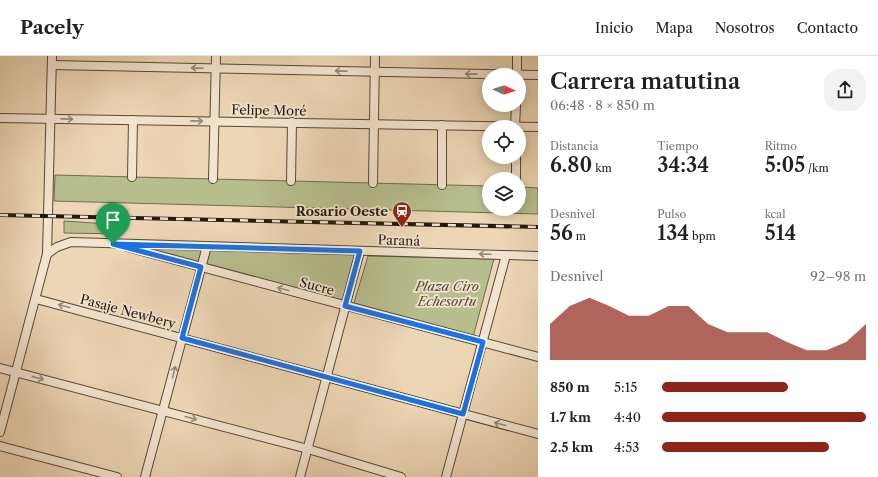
<!DOCTYPE html>
<html lang="es">
<head>
<meta charset="utf-8">
<style>
	:root { --surface:#fff; --page:#f2f2f2; --text:#222; --muted:#767676; --line:#e0e0e0; --accent:#8f2418 }
	body { margin:0; font-family:"Libre Caslon Text",serif; background:var(--page); color:var(--text); height:100vh; display:flex; flex-direction:column; font-size:15px; white-space:nowrap }
	* { box-sizing:border-box; margin:0 }
	p { font-size:13px; color:var(--muted) }
	.icon { flex:none; width:22px; height:22px; fill:none; stroke:currentColor; stroke-width:2; stroke-linecap:round; stroke-linejoin:round }
	.map { position:relative; flex:1; overflow:hidden }
	.sheet { display:flex; flex-direction:column; background:var(--surface); width:340px }
	.sheet>* { flex:none }
	.needle { width:26px; rotate:93deg }
	.buttons { position:absolute; left:482px; top:12px; display:grid; gap:8px }
	.buttons a { display:grid; place-items:center; width:44px; height:44px; border-radius:50%; background:var(--surface); box-shadow:0 2px 10px #0003; font-size:20px }
	.pin { position:absolute; display:grid; place-items:center; width:34px; height:34px; color:#fff; margin:-41px -17px; border-radius:50% 50% 50% 0; rotate:-45deg; box-shadow:0 0 4px #0007 }
	.pin .icon { rotate:45deg }
	.round { display:grid; place-items:center; flex:none; width:42px; height:42px; border-radius:16px; background:var(--page) }
	.summary { display:flex; align-items:center; justify-content:space-between; height:68px; padding:0 12px }
	h1 { font-size:22px; font-weight:600; line-height:30px }
	.stats { display:grid; grid-template-columns:repeat(3,1fr); gap:6px; height:68px; padding:4px 12px }
	.stats div { display:grid; align-content:center }
	.stats b { font-size:20px; font-weight:600 }
	.stats small { font-size:11px; font-weight:400 }
	.stats p { font-size:11px }
	.chart { height:112px; padding:8px 12px }
	.chart p { display:flex; justify-content:space-between }
	.chart svg { width:100%; height:72px; margin-top:4px; fill:var(--accent); opacity:.7 }
	ul { padding:0 12px; list-style:none; font-size:13px }
	li { display:grid; grid-template-columns:64px 48px 1fr; align-items:center; height:30px }
	li i { height:10px; border-radius:5px; background:var(--accent) }
	header { display:flex; align-items:center; gap:24px; box-sizing:border-box; height:56px; padding:0 20px; background:var(--surface); border-bottom:1px solid var(--line) }
	header strong { font-size:19px }
	nav { display:flex; gap:22px; margin-inline-start:auto; font-size:14px }
	main { display:flex; flex:1; min-height:0 }
	.map>svg:first-child { display:block }
	.green { fill:#b7be8e; stroke:#6d6c4e }
	.lines { fill:none; stroke-linecap:round; stroke-linejoin:round }
	.street-casing { stroke:#564838; stroke-width:10 }
	.street { stroke:#f3e4cf; stroke-width:8 }
	.rail-casing { stroke:#23190e; stroke-width:4 }
	.rail { stroke:#f3e4cf; stroke-width:2.5; stroke-dasharray:8; stroke-linecap:butt }
	.oneway { stroke:#958978 }
	.route-casing { stroke:#fff; stroke-width:8 }
	.route { stroke:#1a73e8; stroke-width:5 }
	.labels { text-anchor:middle; stroke-width:3.5; stroke-linejoin:round; paint-order:stroke }
	.street-label { font-size:13px; fill:#23190e; stroke:#f3e4cf }
	.poi-label { font-size:13px; font-weight:bold; fill:#23190e; stroke:#f3e4cf; text-anchor:end }
	.park-label { font-size:13px; font-style:italic; fill:#4f4b34; stroke:#f3e4cf }
</style>
</head>
<body>
<header>
<strong>Pacely</strong>
<nav><a>Inicio</a><a>Mapa</a><a>Nosotros</a><a>Contacto</a></nav>
</header>
<main>
<div class="map">
<svg width="538" height="421" viewBox="0 0 538 421">
	<rect width="100%" height="100%" fill="#edd6b5"/>
	<filter id="stains"><feTurbulence type="fractalNoise" baseFrequency=".005" numOctaves="4"/><feColorMatrix values="0 0 0 0 .2 0 0 0 0 .09 0 0 0 0 .02 0 0 0 .5 -.17"/></filter>
	<radialGradient id="worn" r=".72"><stop offset=".6" stop-color="#630" stop-opacity="0"/><stop offset="1" stop-color="#630" stop-opacity=".3"/></radialGradient>
	<g class="green">
		<polygon points="55,119 489,130 489,153 519,153 519,131 538,132 538,158 54,145"/>
		<polygon points="64,165 123,169 123,178 64,177"/>
		<polygon points="134,191 202,193 199,207"/>
		<polygon points="210,192 355,197 342,246 205,210"/>
		<polygon points="368,200 494,203 473,281 354,247"/>
	</g>
	<g class="lines">
		<g class="street-casing">
			<g id="street">
				<polyline points="52,9 538,19"/>
				<polyline points="517,19 517,0"/>
				<polyline points="0,62 538,71"/>
				<polyline points="515,71 516,49"/>
				<polyline points="516,101 516,123"/>
				<polyline points="132,121 133,64"/>
				<polyline points="213,123 216,0"/>
				<polyline points="291,125 292,66"/>
				<polyline points="373,127 375,0"/>
				<polyline points="442,129 442,69"/>
				<polyline points="127,191 538,301"/>
				<polyline points="47,198 57,191 71,186 538,200"/>
				<polyline points="36,243 538,378"/>
				<polyline points="0,312 308,393 401,421"/>
				<polyline points="0,376 47,198 52,0"/>
				<polyline points="0,390 117,421"/>
				<polyline points="145,421 207,190"/>
				<polyline points="300,421 360,195"/>
				<polyline points="446,421 506,199"/>
			</g>
		</g>
		<use href="#street" class="street"/>
		<g class="rail-casing">
			<polyline id="rail" points="0,159 538,171"/>
		</g>
		<use href="#rail" class="rail"/>
	</g>
	<defs><path id="oneway-shaft" d="M-6 0H5M1.5-3L5.5 0L1.5 3" fill="none" stroke-width="1.6" stroke-linecap="round" stroke-linejoin="round"/></defs>
	<g class="oneway">
		<use href="#oneway-shaft" transform="translate(197 12) rotate(-179)"/>
		<use href="#oneway-shaft" transform="translate(341 15) rotate(-179)"/>
		<use href="#oneway-shaft" transform="translate(471 18) rotate(-179)"/>
		<use href="#oneway-shaft" transform="translate(67 63) rotate(1)"/>
		<use href="#oneway-shaft" transform="translate(197 65) rotate(1)"/>
		<use href="#oneway-shaft" transform="translate(485 198) rotate(-178)"/>
		<use href="#oneway-shaft" transform="translate(283 233) rotate(-165)"/>
		<use href="#oneway-shaft" transform="translate(64 250) rotate(-165)"/>
		<use href="#oneway-shaft" transform="translate(174 316) rotate(-76)"/>
		<use href="#oneway-shaft" transform="translate(38 322) rotate(15)"/>
		<use href="#oneway-shaft" transform="translate(191 362) rotate(15)"/>
		<use href="#oneway-shaft" transform="translate(500 368) rotate(-165)"/>
	</g>
	<g class="lines">
		<g class="route-casing">
			<polygon id="route" points="113,188 360,195 345,250 483,286 463,358 182,282 201,211"/>
		</g>
		<use href="#route" class="route"/>
	</g>
	<defs>
		<g id="station-pin" transform="scale(1)"><path d="M0 17L-7.5 6A9.5 9.5 0 1 1 7.5 6Z" fill="#8f2418" stroke="#f3e4cf"/><path d="M-3-6H3Q5-6 5-4V2Q5 4 3 4L4.5 6H3L1.5 4h-3L-3 6H-4.5L-3 4Q-5 4-5 2V-4Q-5-6-3-6ZM-3.5-4v3h7v-3ZM-3.5 1v1.5H-2V1ZM2 1v1.5H3.5V1Z" fill="#fff"/></g>
	</defs>
	<g fill-rule="evenodd">
		<use href="#station-pin" x="402" y="155"/>
	</g>
	<g class="labels">
		<g class="street-label">
			<text transform="translate(269 54) rotate(1)" y="5">Felipe Moré</text>
			<text transform="translate(399 184) rotate(2)" y="5">Paraná</text>
			<text transform="translate(317 230) rotate(15)" y="5">Sucre</text>
			<text transform="translate(128 255) rotate(15)" y="5">Pasaje Newbery</text>
		</g>
		<g class="poi-label">
			<text x="388" y="160">Rosario Oeste</text>
		</g>
		<g class="park-label">
			<text x="447" y="235">Plaza Ciro<tspan x="447" dy="15">Echesortu</tspan></text>
		</g>
	</g>
	<rect width="100%" height="100%" filter="url(#stains)"/>
	<rect width="100%" height="100%" fill="url(#worn)"/>
</svg>
<div class="buttons">
<a><svg class="needle" viewBox="-14 -14 28 28"><path d="M0-13l5 13h-10z" fill="#e53935"/><path d="M0 13l5-13h-10z" fill="#767676"/></svg></a>
<a><svg class="icon" aria-label="locate" viewBox="0 0 24 24"><circle cx="12" cy="12" r="6"/><path d="M12 2v4M12 18v4M2 12h4M18 12h4"/></svg></a>
<a><svg class="icon" aria-label="layers" viewBox="0 0 24 24"><path d="M12 4l9 5-9 5-9-5zM3 14l9 5 9-5"/></svg></a>
</div>
<div class="pin" style="left:113px;top:188px;background:#1e9e55"><svg class="icon" aria-label="arrive" viewBox="0 0 24 24"><path d="M6 21V4h12l-3 4 3 4H6"/></svg></div>
</div>
<section class="sheet">
<div class="summary"><div><h1>Carrera matutina</h1><p>06:48 · 8 × 850 m</p></div><a class="round"><svg class="icon" aria-label="share" viewBox="0 0 24 24"><path d="M12 15V3M7 8l5-5 5 5M5 13v7h14v-7"/></svg></a></div>
<div class="stats">
<div><p>Distancia</p><b>6.80<small> km</small></b></div>
<div><p>Tiempo</p><b>34:34</b></div>
<div><p>Ritmo</p><b>5:05<small> /km</small></b></div>
</div>
<div class="stats">
<div><p>Desnivel</p><b>56<small> m</small></b></div>
<div><p>Pulso</p><b>134<small> bpm</small></b></div>
<div><p>kcal</p><b>514</b></div>
</div>
<div class="chart"><p><span>Desnivel</span>92–98 m</p>
<svg viewBox="0 0 160 44" preserveAspectRatio="none"><path d="M0 44V22L10 11L20 6L30 11L40 17L50 17L60 11L70 11L80 22L90 27L100 27L110 27L120 33L130 38L140 38L150 33L160 22V44z"/></svg>
</div>
<ul>
<li><b>850 m</b>5:15<i style="width:62%"></i></li>
<li><b>1.7 km</b>4:40<i style="width:100%"></i></li>
<li><b>2.5 km</b>4:53<i style="width:82%"></i></li>
</ul>
</section>
</main>
</body>
</html>
